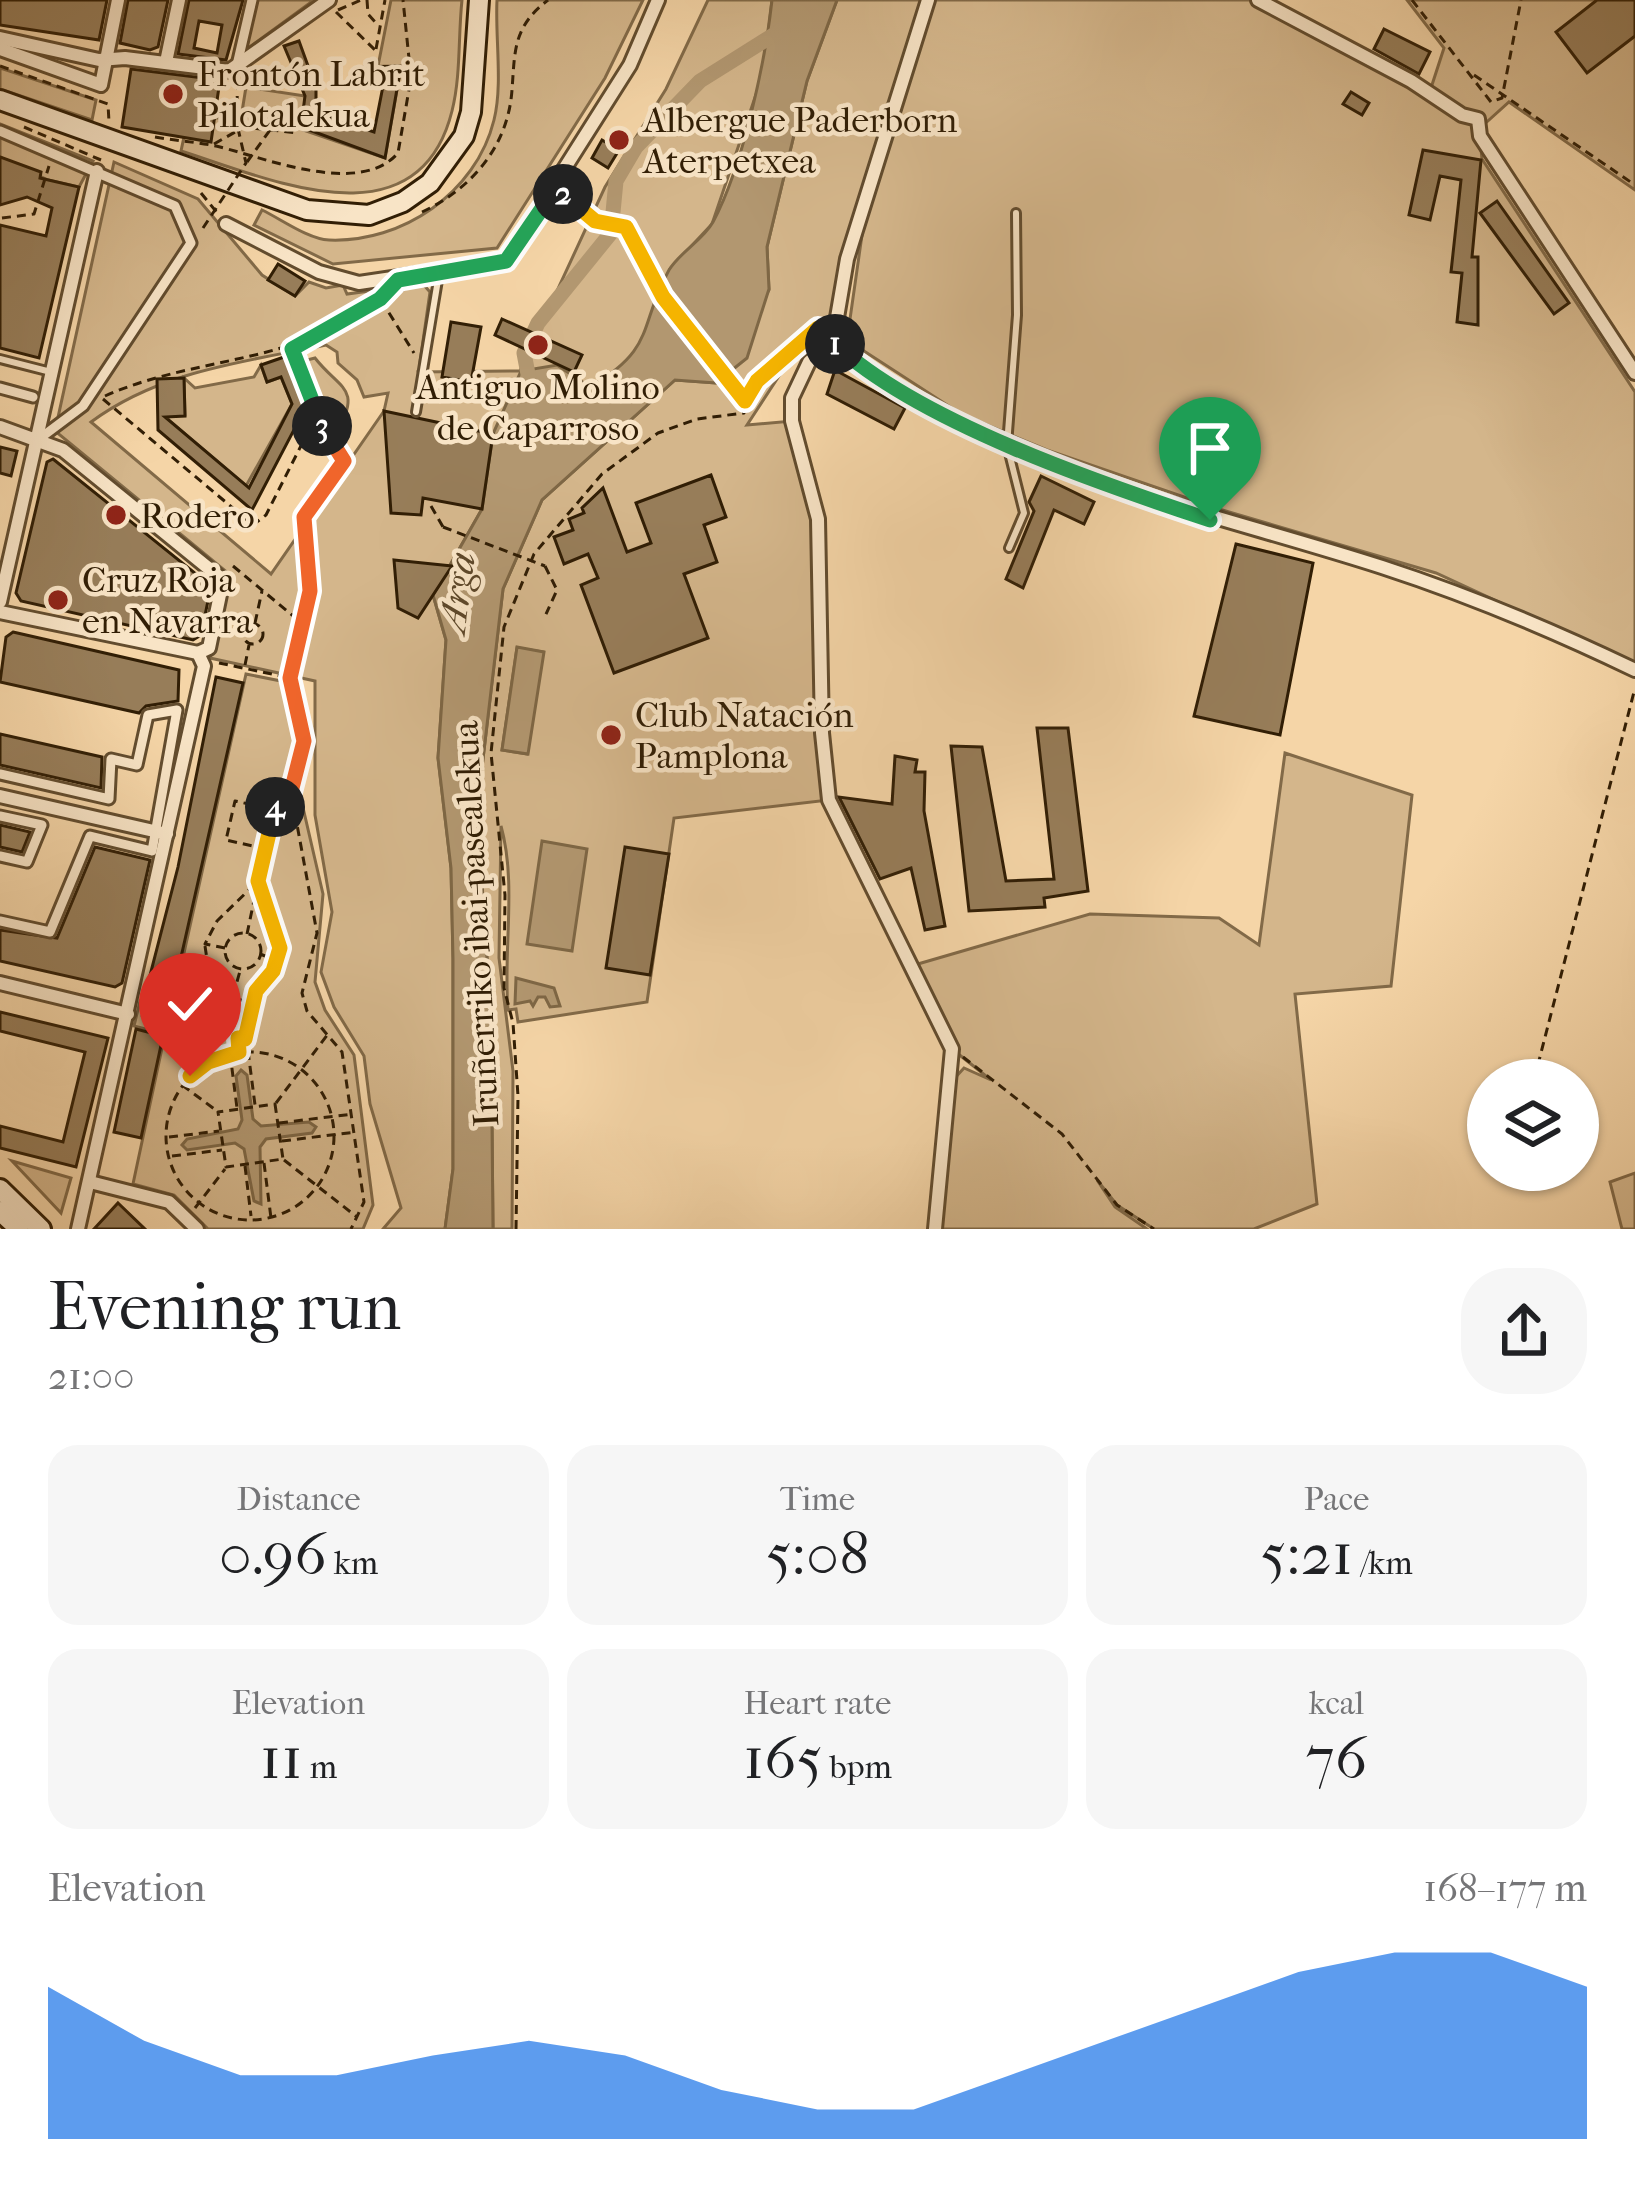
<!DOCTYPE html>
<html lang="en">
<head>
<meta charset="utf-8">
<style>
	:root { --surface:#fff; --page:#f6f6f6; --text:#202124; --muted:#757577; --accent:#1a73e8 }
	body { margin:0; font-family:"IM FELL French Canon",serif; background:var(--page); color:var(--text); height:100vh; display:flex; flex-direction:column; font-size:45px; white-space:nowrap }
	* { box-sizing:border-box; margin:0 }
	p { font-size:39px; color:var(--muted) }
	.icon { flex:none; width:66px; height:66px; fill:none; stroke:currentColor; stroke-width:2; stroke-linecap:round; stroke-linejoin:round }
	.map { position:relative; height:1229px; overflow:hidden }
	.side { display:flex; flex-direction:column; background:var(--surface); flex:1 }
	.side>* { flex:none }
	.controls { position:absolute; left:1467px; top:1059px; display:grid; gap:24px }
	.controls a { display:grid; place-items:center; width:132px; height:132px; border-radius:50%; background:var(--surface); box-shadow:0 3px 9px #0004; font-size:60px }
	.pin { position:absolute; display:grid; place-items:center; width:102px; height:102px; color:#fff; margin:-123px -51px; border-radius:50% 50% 50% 0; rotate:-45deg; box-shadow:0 0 12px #0007 }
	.pin .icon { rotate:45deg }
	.km { position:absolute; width:60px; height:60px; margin:-30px; border-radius:50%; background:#222; color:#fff; font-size:33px; line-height:60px; text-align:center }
	.round { display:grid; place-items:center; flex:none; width:126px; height:126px; border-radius:48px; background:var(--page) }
	.overview { display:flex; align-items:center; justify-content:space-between; height:204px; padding:0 48px }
	h1 { font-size:66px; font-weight:600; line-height:90px }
	.metrics { display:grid; grid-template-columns:repeat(3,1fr); gap:18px; height:204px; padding:12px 48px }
	.metrics div { display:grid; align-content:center; border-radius:30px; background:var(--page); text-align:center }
	.metrics b { font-size:60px; font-weight:600 }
	.metrics small { font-size:33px; font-weight:400 }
	.metrics p { font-size:33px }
	.chart { height:336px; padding:24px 48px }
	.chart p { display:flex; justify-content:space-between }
	.chart svg { width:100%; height:216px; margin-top:12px; fill:var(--accent); opacity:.7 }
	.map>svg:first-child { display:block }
	.green { fill:#d4b68b; stroke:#826a48; stroke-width:3; fill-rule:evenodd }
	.water { fill:#b29770; stroke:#7e6745; stroke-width:3 }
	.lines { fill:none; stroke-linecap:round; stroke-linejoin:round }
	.canal { stroke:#b29770; stroke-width:15 }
	.building { fill:#977d59; stroke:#311e05; stroke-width:3; fill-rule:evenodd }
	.service-casing { stroke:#624c2e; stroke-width:12 }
	.pedestrian-casing { stroke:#624c2e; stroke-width:15 }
	.minor-casing { stroke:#624c2e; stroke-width:18 }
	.secondary-casing { stroke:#311e05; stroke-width:24 }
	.path { stroke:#311e05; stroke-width:3; stroke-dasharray:9 6; stroke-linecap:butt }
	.service { stroke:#f8e4c6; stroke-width:6 }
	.pedestrian { stroke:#f8e4c6; stroke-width:9 }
	.minor { stroke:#f8e4c6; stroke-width:12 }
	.secondary { stroke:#f8e4c6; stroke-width:18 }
	.path-bridge { stroke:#311e05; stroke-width:3; stroke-dasharray:9 6; stroke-linecap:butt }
	.split-1-casing { stroke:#fff; stroke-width:24 }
	.split-2-casing { stroke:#fff; stroke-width:24 }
	.split-3-casing { stroke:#fff; stroke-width:24 }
	.split-4-casing { stroke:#fff; stroke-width:24 }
	.split-5-casing { stroke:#fff; stroke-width:24 }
	.split-1 { stroke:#22a559; stroke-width:15 }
	.split-2 { stroke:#f5b400; stroke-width:15 }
	.split-3 { stroke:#22a559; stroke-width:15 }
	.split-4 { stroke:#f0652b; stroke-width:15 }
	.split-5 { stroke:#f5b400; stroke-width:15 }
	.poi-dot { fill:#8f2418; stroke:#f8e4c6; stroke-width:4.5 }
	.labels { text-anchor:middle; stroke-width:9; stroke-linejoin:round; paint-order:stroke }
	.poi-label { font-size:36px; fill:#311e05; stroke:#f8e4c6; text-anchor:start }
	.street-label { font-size:36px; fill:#311e05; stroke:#f8e4c6 }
	.water-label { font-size:39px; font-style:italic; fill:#5e482a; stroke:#f8e4c6 }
</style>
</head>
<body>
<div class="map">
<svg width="1635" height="1229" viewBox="0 0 1635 1229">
	<rect width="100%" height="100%" fill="#f5d5a7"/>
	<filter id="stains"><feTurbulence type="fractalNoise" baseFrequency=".00167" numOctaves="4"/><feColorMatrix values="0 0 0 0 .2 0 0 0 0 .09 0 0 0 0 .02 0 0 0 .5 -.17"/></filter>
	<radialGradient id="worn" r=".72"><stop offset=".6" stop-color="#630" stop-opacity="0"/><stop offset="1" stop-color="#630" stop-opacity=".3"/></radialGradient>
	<g class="green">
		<polygon points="254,0 314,0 243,52"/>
		<path d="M391 0H462C458 37 461 75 452 111 418 248 267 178 181 151L184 137 214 118H241L246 87 305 96 303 130 385 158 401 67 378 66Z"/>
		<path d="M497 0H643L605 78 497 248 333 264 254 225 262 210C281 219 308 239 329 240 402 243 476 193 494 120 503 84 495 37 497 0Z"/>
		<path d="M708 0H772L764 71 712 224 670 269 649 330 623 368 493 435 482 509 433 595 446 640 438 758 451 868 453 959V1169L445 1229H383L401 1208 370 1104 364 1056 334 1007 321 972 332 912 315 815V681L210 658 228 573 55 431 114 162 198 199 262 275 295 296 309 282 326 288 343 285 347 294 377 290 361 303 366 314 409 286 423 284 430 292 420 362 424 369 417 372 520 371 605 187 666 89ZM326 345 337 352 338 363 357 380 364 397 388 393 384 411 271 574 91 422C160 371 243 362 326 345Z"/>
		<path d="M837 0H1257L1430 91 1444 48 1407 0H1635V190L1509 102 1479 129 1482 159 1635 392V665L1436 573 1219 509 1047 450 961 414 847 340 864 221 831 320 796 350 747 425 792 421 818 519 829 800 674 818 647 1002 518 1022 516 1009 508 1010C503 949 517 884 501 826L499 958 513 1071 512 1229H493L491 1017 477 810 503 589 542 500 675 380 716 383 769 290 767 247 807 81ZM517 648 543 652 527 754 502 750Z"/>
		<polygon points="0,68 96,100 92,120 0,89"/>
		<polygon points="0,124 93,161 79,187 48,180 0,157"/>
		<path d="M315 358C339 389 362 387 338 430L327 425 303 361Z"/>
		<polygon points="261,365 267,382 281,377 292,404 246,486 165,417 185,415 184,378 195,388 254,377"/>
		<polygon points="246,674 301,685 306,755 298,786 323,894 315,982 325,1010 354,1055 373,1205 363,1229 208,1229 174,1195 133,1184 165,1034 134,1026 140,1001 172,1007"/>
		<polygon points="1285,753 1412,795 1391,986 1295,994 1317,1204 1254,1229 1154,1229 1117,1205 1097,1180 1115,1207 1147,1229 938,1229 953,1080 964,1068 991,1080 952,1049 911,966 1090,914 1219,918 1259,945"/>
		<polygon points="12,1161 71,1178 61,1213"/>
		<polygon points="1635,1173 1635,1229 1622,1229 1610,1182"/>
	</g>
	<g class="water">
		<path d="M772 0H837L807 81 767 247 769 289 747 358 716 383 675 380 542 500 503 589 477 810 491 1017 493 1229H445L453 1169V959L451 868 438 758 446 640 433 595 482 509 493 434 521 371 557 365 590 387C657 348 638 326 669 270 680 252 703 240 713 222 743 166 765 63 772 0Z"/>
		<polygon points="517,647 544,652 528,754 502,750"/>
		<polygon points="542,841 587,849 572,951 527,944"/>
		<polygon points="516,978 554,988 560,1006 550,1007 545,997 538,997 533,1006 530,1001 515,1004"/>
		<polygon points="241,1070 247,1075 253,1119 261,1126 309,1122 316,1127 312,1133 266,1139 260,1147 261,1204 254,1201 244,1149 235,1143 187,1150 182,1145 187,1139 238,1129 242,1120 236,1076"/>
	</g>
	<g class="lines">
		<polyline class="canal" points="531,390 524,353 538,323 611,233 616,181 636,147 700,81 783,29"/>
	</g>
	<g class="building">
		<polygon points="0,0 107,0 99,40 0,25"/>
		<polygon points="128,0 168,0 158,47 150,50 120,43"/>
		<path d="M189 0H243L226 60 178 54ZM199 21 222 25 217 53 194 48Z"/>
		<polygon points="1597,0 1635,0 1635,36 1587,73 1556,32"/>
		<polygon points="1384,29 1430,52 1419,74 1374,49"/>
		<polygon points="299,41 316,88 316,112 374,132 385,76 362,67 401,66 385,158 301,127 305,96 284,46"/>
		<polygon points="131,69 220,80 211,142 122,127"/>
		<polygon points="1351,92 1369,103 1362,115 1343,104"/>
		<polygon points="602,140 619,150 608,168 592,158"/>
		<polygon points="1423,150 1481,160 1472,257 1478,257 1478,325 1457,322 1462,273 1451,272 1461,180 1440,176 1430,220 1409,215"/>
		<polygon points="0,157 41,172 40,178 79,187 39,358 0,348 0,225 46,236 52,208 27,197 0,205"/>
		<polygon points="1497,201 1569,303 1554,314 1480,213"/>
		<polygon points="278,264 305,281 295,296 268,280"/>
		<polygon points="502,319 582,355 574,372 495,335"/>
		<polygon points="451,322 481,327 471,382 442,377"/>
		<polygon points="287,356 307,405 252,510 158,430 157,379 184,378 185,416 165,417 249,488 292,404 281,377 267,382 261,365"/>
		<polygon points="835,370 905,408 894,429 827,394"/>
		<polygon points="384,411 493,434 482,509 423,498 421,515 391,513"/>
		<polygon points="0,447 17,451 11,476 0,473"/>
		<polygon points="53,459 211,586 201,635 193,640 21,601 16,593 47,462"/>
		<polygon points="711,475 726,517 704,525 717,562 684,574 708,638 614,673 581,585 598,578 588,554 564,564 554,537 573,530 569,519 584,513 582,508 603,488 627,552 651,543 636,503"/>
		<polygon points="1041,476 1094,502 1084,524 1054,510 1023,588 1006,579 1034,511 1029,502"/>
		<polygon points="1236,544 1313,563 1280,735 1194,716"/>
		<polygon points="394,560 452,566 418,618 398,608"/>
		<polygon points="13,632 179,670 178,701 146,706 139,713 0,682 6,637"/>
		<polygon points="216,677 243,683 172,997 146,991 178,867"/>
		<polygon points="1037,728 1068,728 1088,891 1044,898 1045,907 969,911 951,746 982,747 1006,881 1054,879"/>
		<polygon points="0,734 102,757 101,788 0,765"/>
		<polygon points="895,756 917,760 915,772 925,772 924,811 945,926 925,930 911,868 880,879 839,797 892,804"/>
		<polygon points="0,825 30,832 22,852 0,847"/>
		<polygon points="95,847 150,860 122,983 115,987 0,961 0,930 57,938"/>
		<polygon points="625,847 669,854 650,975 606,968"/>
		<polygon points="212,1006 245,1013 241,1031 208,1023"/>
		<polygon points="0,1012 108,1038 76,1167 0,1148 0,1126 63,1142 85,1052 0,1031"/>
		<polygon points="136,1029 163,1036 141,1138 114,1132"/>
		<polygon points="118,1203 145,1229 94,1229"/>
	</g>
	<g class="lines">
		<g class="service-casing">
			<g id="service">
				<polyline points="0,359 51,372"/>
				<polyline points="416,412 439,274"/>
				<polyline points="1009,548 1024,513 1007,445 1017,315 1016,213"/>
			</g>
		</g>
		<g class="pedestrian-casing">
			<g id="pedestrian">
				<polyline points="237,65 252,0"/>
				<polyline points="0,131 175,206 191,243 83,406 39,439"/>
				<polyline points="0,388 33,397"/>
				<polyline points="0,774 109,799 111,759 137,765 148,715 177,710 152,851 90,836 50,932 0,921"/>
				<polyline points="0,816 42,825 27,862 0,856"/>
			</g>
		</g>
		<g class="minor-casing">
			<g id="minor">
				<polyline points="1258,0 1411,81 1462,115 1478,119 1480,136 1635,373"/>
				<polyline points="0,38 99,60 125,58 229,71 329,0"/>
				<polyline points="0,49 101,85 118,0"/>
				<polyline points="166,62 179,0"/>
				<polyline points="226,224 319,272 359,283 506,261 630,65 658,0"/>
				<path d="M818 328C965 464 1197 507 1382 567 1468 595 1554 631 1635 670"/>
				<polyline points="833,341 809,362 792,398 792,421 818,519 822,733 829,800 952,1049 935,1229"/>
				<polyline points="833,341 847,259 928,0"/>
				<polyline points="0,427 63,450 223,580 209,648 198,653"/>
				<polyline points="0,602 97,171"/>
				<polyline points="0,612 198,653"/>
				<polyline points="0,796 167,834"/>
				<polyline points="0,983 128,1014"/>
				<polyline points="90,1182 169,1202 197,1229"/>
				<polyline points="78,1229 204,666 198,653"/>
			</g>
		</g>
		<g class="secondary-casing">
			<g id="secondary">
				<polyline points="0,100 307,210 369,215 403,202 430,183 464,136 471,112 479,0"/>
				<polyline points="0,1189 41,1229"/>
				<polyline points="0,1211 19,1229"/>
			</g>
		</g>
		<g class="path">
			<polyline points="367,0 368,14 377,24"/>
			<polyline points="1412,0 1491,102 1502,98 1521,0"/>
			<polyline points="338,10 361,0"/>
			<polyline points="336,12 376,51"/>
			<polyline points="376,49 385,0"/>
			<polyline points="0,66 108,104 109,122"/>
			<polyline points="1474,75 1635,185"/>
			<polyline points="236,120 238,81"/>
			<polyline points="24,127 101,160"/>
			<path d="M155 137C177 141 199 142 220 147 265 158 360 197 398 153L411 78 403 0"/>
			<polyline points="214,144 244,127 297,133"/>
			<polyline points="201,193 219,215"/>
			<polyline points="566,196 595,221 626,227 663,297 744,400"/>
			<path d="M422 212C471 189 508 147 512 90 515 50 513 27 548 0"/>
			<polyline points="2,218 34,214 49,166"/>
			<polyline points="381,300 414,353"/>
			<path d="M105 396C199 354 303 366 385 294"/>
			<polyline points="103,399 253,525 266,515 316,416 292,349"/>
			<polyline points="431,506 443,527"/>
			<polyline points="233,566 304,625 290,678 304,741 291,792 317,933 302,993 307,1011 342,1052 364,1202 351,1229"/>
			<polyline points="545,566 557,590 546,614"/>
			<polyline points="255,623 262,591"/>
			<circle cx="253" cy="634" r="10"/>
			<polyline points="304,625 311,558 304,517 343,461 317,417"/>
			<polyline points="219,663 286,677"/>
			<polyline points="245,665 249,645"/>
			<polyline points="271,822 281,792 291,792"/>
			<polyline points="260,885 278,937 278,961 260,954"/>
			<circle cx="243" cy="951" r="18"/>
			<polyline points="247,934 270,824 263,823 267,808 235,801 226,840 257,847 263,823"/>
			<polyline points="205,946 212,993 253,1003 278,961"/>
			<polyline points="225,948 205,944 217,921 255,884"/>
			<polyline points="233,996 240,971"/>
			<polyline points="141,1015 202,1029 211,994"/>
			<polyline points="204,1029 245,1039 253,1003"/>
			<polyline points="248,1051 255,1105"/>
			<circle cx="250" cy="1136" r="84"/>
			<polyline points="230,1053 237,1108"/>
			<polyline points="963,1057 1062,1134 1117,1205 1154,1229"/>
			<polyline points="1534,1080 1635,688"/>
			<polyline points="182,1085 217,1111"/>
			<polyline points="276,1103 328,1034"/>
			<polygon points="275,1104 283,1159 226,1167 218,1112"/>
			<polyline points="279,1123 353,1114"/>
			<polyline points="169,1137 219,1131"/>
			<polyline points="282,1141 356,1132"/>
			<polyline points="172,1156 222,1150"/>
			<polyline points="284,1160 357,1217"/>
			<polyline points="264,1163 271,1218"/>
			<polyline points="245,1166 251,1216"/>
			<polyline points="195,1208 225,1169"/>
			<polyline points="516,1229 518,1096 513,1023 504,988 505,895 491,753 504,627 534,554 602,474 658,433 697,419 744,413 757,381 810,336"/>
		</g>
		<use href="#service" class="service"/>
		<use href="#pedestrian" class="pedestrian"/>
		<use href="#minor" class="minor"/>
		<use href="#secondary" class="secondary"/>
		<g class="path-bridge">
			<polyline points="247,162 270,130"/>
			<polyline points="203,228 246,163 236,120"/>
			<polyline points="443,527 545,566"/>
		</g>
	</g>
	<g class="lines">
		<g class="split-1-casing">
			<path id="split-1" d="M835 344C919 422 1101 484 1210 520"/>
		</g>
		<g class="split-2-casing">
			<polyline id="split-2" points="563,194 595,221 626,227 663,297 745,401 757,381 818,328 835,344"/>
		</g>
		<g class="split-3-casing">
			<polyline id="split-3" points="322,426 292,349 380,299 398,280 506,261 556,188 563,194"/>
		</g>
		<g class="split-4-casing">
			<polyline id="split-4" points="275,807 281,792 291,792 304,741 290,678 310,591 304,517 344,461 322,426"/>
		</g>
		<g class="split-5-casing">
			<polyline id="split-5" points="190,1076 208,1062 239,1052 238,1038 245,1039 256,991 273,971 280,948 258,881 275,807"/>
		</g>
		<use href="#split-1" class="split-1"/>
		<use href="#split-2" class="split-2"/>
		<use href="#split-3" class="split-3"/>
		<use href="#split-4" class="split-4"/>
		<use href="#split-5" class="split-5"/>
	</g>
	<g class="poi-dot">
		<circle cx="173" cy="94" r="12"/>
		<circle cx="619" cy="140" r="12"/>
		<circle cx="538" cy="345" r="12"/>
		<circle cx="116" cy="515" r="12"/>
		<circle cx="58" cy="600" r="12"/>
		<circle cx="611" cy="735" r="12"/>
	</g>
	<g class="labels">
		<g class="poi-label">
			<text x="197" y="86">Frontón Labrit<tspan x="197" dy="41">Pilotalekua</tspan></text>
			<text x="643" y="132">Albergue Paderborn<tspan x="643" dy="41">Aterpetxea</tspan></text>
			<text x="538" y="399" text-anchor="middle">Antiguo Molino<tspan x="538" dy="41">de Caparroso</tspan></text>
			<text x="140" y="528">Rodero</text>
			<text x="82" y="592">Cruz Roja<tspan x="82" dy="41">en Navarra</tspan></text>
			<text x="635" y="727">Club Natación<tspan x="635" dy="41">Pamplona</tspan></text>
		</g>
		<g class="street-label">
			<text transform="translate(475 924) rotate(-93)" y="13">Iruñerriko ibai-pasealekua</text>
		</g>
		<g class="water-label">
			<text transform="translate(456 592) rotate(-82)" y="14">Arga</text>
		</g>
	</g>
	<rect width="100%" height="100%" filter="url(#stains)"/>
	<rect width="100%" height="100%" fill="url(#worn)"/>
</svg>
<div class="controls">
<a><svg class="icon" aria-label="layers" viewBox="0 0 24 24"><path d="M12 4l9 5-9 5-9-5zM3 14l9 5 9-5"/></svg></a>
</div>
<div class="pin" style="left:1210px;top:520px;background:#1e9e55"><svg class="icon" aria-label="arrive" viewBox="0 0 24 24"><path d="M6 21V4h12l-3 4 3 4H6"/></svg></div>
<div class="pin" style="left:190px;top:1076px;background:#d93025"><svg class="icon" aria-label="check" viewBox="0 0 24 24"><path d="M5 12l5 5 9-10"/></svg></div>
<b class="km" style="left:835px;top:344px">1</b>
<b class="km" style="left:563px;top:194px">2</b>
<b class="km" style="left:322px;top:426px">3</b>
<b class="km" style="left:275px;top:807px">4</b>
</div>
<section class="side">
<div class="overview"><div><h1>Evening run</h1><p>21:00</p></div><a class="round"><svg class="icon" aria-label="share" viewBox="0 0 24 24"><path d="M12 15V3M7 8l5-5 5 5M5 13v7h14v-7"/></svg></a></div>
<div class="metrics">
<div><p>Distance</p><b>0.96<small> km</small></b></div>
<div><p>Time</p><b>5:08</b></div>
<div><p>Pace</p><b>5:21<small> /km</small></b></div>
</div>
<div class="metrics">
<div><p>Elevation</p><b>11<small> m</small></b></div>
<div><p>Heart rate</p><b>165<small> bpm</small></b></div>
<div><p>kcal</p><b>76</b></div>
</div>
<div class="chart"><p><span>Elevation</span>168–177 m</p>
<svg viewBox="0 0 160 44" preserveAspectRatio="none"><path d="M0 44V13L10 24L20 31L30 31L40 27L50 24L60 27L70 34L80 38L90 38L100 31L110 24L120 17L130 10L140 6L150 6L160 13V44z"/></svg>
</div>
</section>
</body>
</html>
